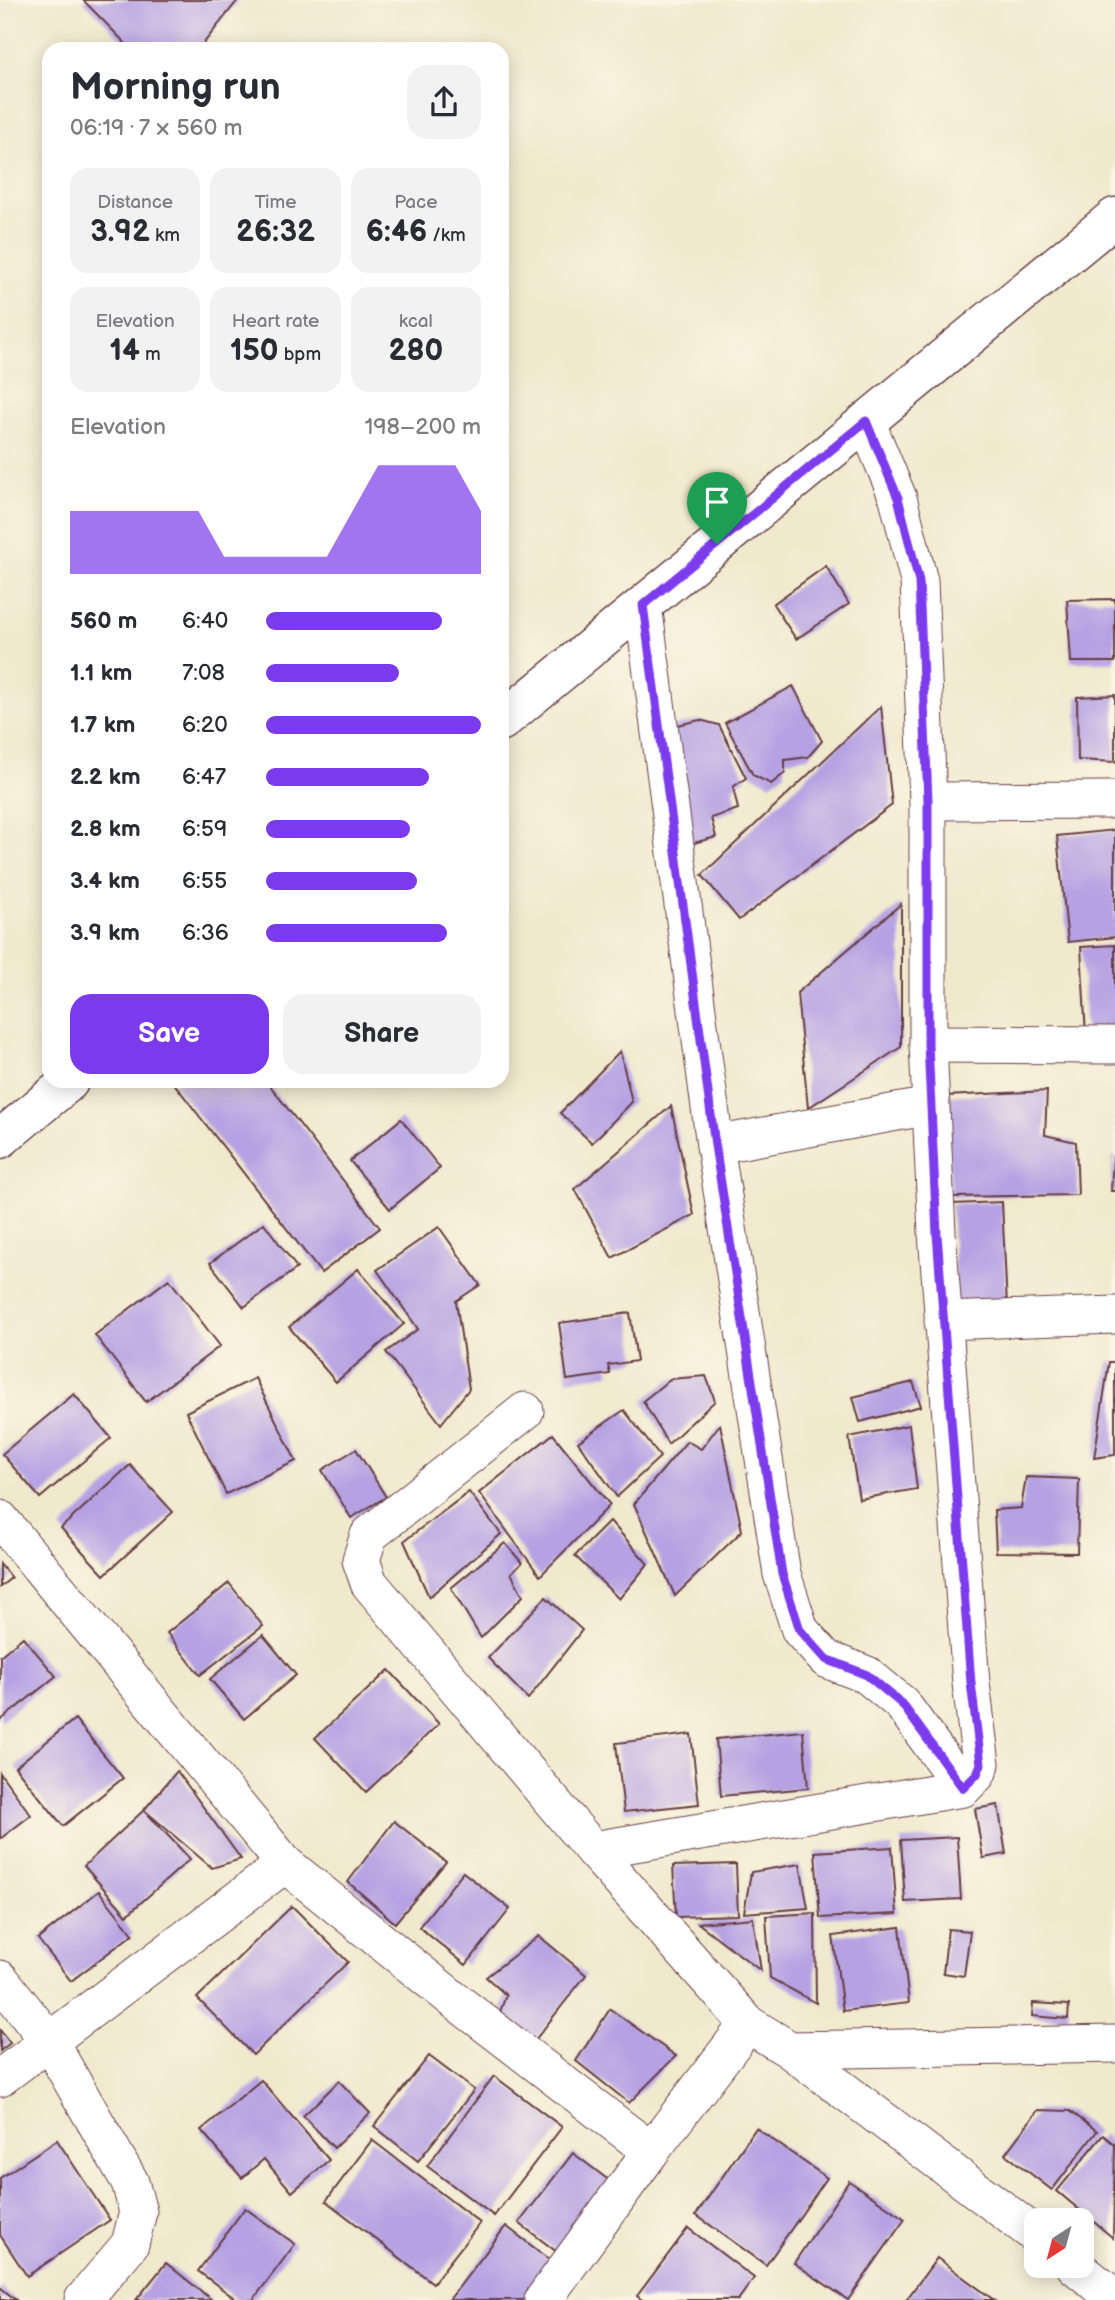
<!DOCTYPE html>
<html lang="en">
<head>
<meta charset="utf-8">
<style>
	:root { --surface:#fff; --page:#f2f2f3; --text:#2b2b33; --muted:#7c7c81; --accent:#7c3aed }
	body { margin:0; font-family:"Balsamiq Sans",sans-serif; background:var(--page); color:var(--text); height:100vh; display:flex; flex-direction:column; font-size:26px; white-space:nowrap }
	* { box-sizing:border-box; margin:0 }
	p { font-size:23px; color:var(--muted) }
	.icon { flex:none; width:38px; height:38px; fill:none; stroke:currentColor; stroke-width:2; stroke-linecap:round; stroke-linejoin:round }
	.map { position:relative; flex:1; overflow:hidden }
	.panel { position:absolute; left:42px; top:42px; width:467px; height:1046px; display:flex; flex-direction:column; background:var(--surface); border-radius:21px; box-shadow:0 4px 18px #0003 }
	.panel>* { flex:none }
	.needle { width:46px; rotate:216deg }
	.controls { position:absolute; left:1024px; top:2208px; display:grid; gap:14px }
	.controls a { display:grid; place-items:center; width:70px; height:70px; border-radius:14px; background:var(--surface); box-shadow:0 4px 18px #0003; font-size:35px }
	.pin { position:absolute; display:grid; place-items:center; width:60px; height:60px; color:#fff; margin:-72px -30px; border-radius:50% 50% 50% 0; rotate:-45deg; box-shadow:0 0 7px #0007 }
	.pin .icon { rotate:45deg }
	.round { display:grid; place-items:center; flex:none; width:74px; height:74px; border-radius:21px; background:var(--page) }
	.overview { display:flex; align-items:center; justify-content:space-between; height:119px; padding:0 28px }
	h1 { font-size:38px; font-weight:700; line-height:52px }
	.figures { display:grid; grid-template-columns:repeat(3,1fr); gap:10px; height:119px; padding:7px 28px }
	.figures div { display:grid; align-content:center; border-radius:18px; background:var(--page); text-align:center }
	.figures b { font-size:30px; font-weight:700 }
	.figures small { font-size:19px; font-weight:400 }
	.figures p { font-size:19px }
	.chart { height:196px; padding:14px 28px }
	.chart p { display:flex; justify-content:space-between }
	.chart svg { width:100%; height:126px; margin-top:7px; fill:var(--accent); opacity:.7 }
	.button { display:flex; gap:14px; margin-top:auto; padding:14px 28px }
	.button a { flex:1; height:80px; border-radius:21px; background:var(--accent); color:#fff; font-size:28px; font-weight:700; line-height:80px; text-align:center }
	.button a+a { background:var(--page); color:var(--text) }
	ul { padding:0 28px; list-style:none; font-size:23px }
	li { display:grid; grid-template-columns:112px 84px 1fr; align-items:center; height:52px }
	li i { height:18px; border-radius:9px; background:var(--accent) }
	.map>svg:first-child { display:block }
	.building { fill:#b6a1e3 }
	.lines { fill:none; stroke-linecap:round; stroke-linejoin:round }
	.minor-casing { stroke:#633d43; stroke-width:39 }
	.tertiary-casing { stroke:#633d43; stroke-width:41 }
	.minor { stroke:#fff; stroke-width:37 }
	.tertiary { stroke:#fff; stroke-width:38 }
	.route-casing { stroke:#fff; stroke-width:14 }
	.route { stroke:#7c3aed; stroke-width:9 }
</style>
</head>
<body>
<div class="map">
<svg width="1115" height="2300" viewBox="0 0 1115 2300">
	<rect width="100%" height="100%" fill="#fcf5e5"/>
	<filter id="ink" filterUnits="userSpaceOnUse"><feTurbulence type="fractalNoise" baseFrequency=".0143" numOctaves="2"/><feDisplacementMap in="SourceGraphic" scale="14" xChannelSelector="R" yChannelSelector="G"/><feConvolveMatrix kernelMatrix="1 2 1 2 8 2 1 2 1" color-interpolation-filters="sRGB"/></filter>
	<filter id="wash" filterUnits="userSpaceOnUse"><feTurbulence type="fractalNoise" baseFrequency=".00686" numOctaves="4" result="noise"/><feDisplacementMap in="SourceGraphic" scale="28" xChannelSelector="R" yChannelSelector="G"/><feGaussianBlur stdDeviation="1.57" result="paint"/><feColorMatrix in="noise" values="0 0 0 0 0 0 0 0 0 0 0 0 0 0 0 0 0 1.4 0 .05"/><feComposite in="paint" operator="in"/></filter>
	<g filter="url(#wash)">
		<rect width="100%" height="100%" fill="#f1e9cd"/>
		<g id="blocks">
			<g class="building">
				<polygon points="83,0 238,0 199,49 131,49"/>
				<polygon points="826,566 849,604 796,639 773,604"/>
				<polygon points="1115,599 1115,662 1071,662 1067,600"/>
				<polygon points="793,686 822,741 808,757 785,760 785,773 771,784 753,775 725,723"/>
				<polygon points="1115,695 1115,762 1078,760 1077,697"/>
				<polygon points="881,706 892,805 739,920 702,875"/>
				<polygon points="700,720 719,725 746,778 733,787 738,809 711,818 716,837 690,844 668,727"/>
				<polygon points="1115,830 1115,937 1068,942 1057,836"/>
				<polygon points="901,904 901,1047 808,1108 797,993"/>
				<polygon points="1115,945 1115,1035 1086,1036 1081,947"/>
				<polygon points="620,1051 632,1102 592,1143 560,1113"/>
				<polygon points="173,1082 267,1082 380,1228 321,1273"/>
				<polygon points="1047,1091 1045,1135 1076,1142 1078,1195 951,1197 946,1096"/>
				<polygon points="671,1106 694,1215 612,1258 575,1189"/>
				<polygon points="401,1119 440,1168 390,1209 350,1161"/>
				<polygon points="1113,1156 1115,1156 1115,1191 1111,1191"/>
				<polygon points="1002,1202 1007,1306 956,1307 951,1204"/>
				<polygon points="264,1223 297,1268 244,1307 210,1263"/>
				<polygon points="439,1227 480,1285 456,1301 469,1389 441,1424 386,1352 418,1329 377,1270"/>
				<polygon points="358,1269 404,1324 336,1382 289,1327"/>
				<polygon points="169,1279 220,1346 146,1402 95,1335"/>
				<polygon points="630,1313 637,1361 608,1365 610,1374 567,1380 559,1323"/>
				<polygon points="1109,1362 1115,1362 1115,1455 1094,1458"/>
				<polygon points="706,1376 715,1401 668,1444 643,1401 670,1379"/>
				<polygon points="255,1378 296,1461 226,1494 186,1412"/>
				<polygon points="913,1382 921,1406 860,1422 853,1397"/>
				<polygon points="74,1394 111,1438 40,1498 2,1454"/>
				<polygon points="624,1410 660,1457 617,1497 578,1442"/>
				<polygon points="720,1424 742,1531 675,1596 634,1504 687,1441 701,1449"/>
				<polygon points="909,1425 917,1489 859,1499 849,1437"/>
				<polygon points="553,1434 610,1505 540,1576 479,1493"/>
				<polygon points="356,1449 386,1497 351,1518 322,1470"/>
				<polygon points="130,1465 173,1512 104,1575 61,1528"/>
				<polygon points="1026,1477 1079,1479 1077,1553 996,1552 994,1510 1021,1508"/>
				<polygon points="469,1492 501,1534 429,1597 404,1541"/>
				<polygon points="610,1521 648,1564 619,1599 575,1556"/>
				<polygon points="505,1543 522,1563 511,1573 523,1596 481,1638 451,1588"/>
				<polygon points="0,1564 11,1578 0,1587"/>
				<polygon points="229,1583 263,1626 200,1675 167,1633"/>
				<polygon points="546,1597 582,1630 528,1699 488,1658"/>
				<polygon points="263,1635 296,1675 244,1719 210,1679"/>
				<polygon points="23,1637 56,1676 0,1721 0,1656"/>
				<polygon points="389,1670 439,1724 366,1792 315,1738"/>
				<polygon points="75,1719 123,1778 63,1826 15,1767"/>
				<polygon points="803,1731 808,1788 721,1796 716,1739"/>
				<polygon points="691,1734 699,1804 624,1812 616,1743"/>
				<polygon points="177,1771 241,1859 212,1868 144,1810"/>
				<polygon points="0,1773 31,1815 0,1839"/>
				<polygon points="998,1805 1006,1854 983,1858 975,1809"/>
				<polygon points="144,1810 190,1859 127,1915 84,1866"/>
				<polygon points="394,1821 446,1862 395,1923 348,1882"/>
				<polygon points="957,1837 961,1899 905,1902 901,1840"/>
				<polygon points="892,1847 897,1914 820,1918 815,1852"/>
				<polygon points="736,1864 738,1915 676,1917 673,1866"/>
				<polygon points="800,1864 808,1908 744,1913 751,1872"/>
				<polygon points="463,1872 510,1909 466,1965 419,1927"/>
				<polygon points="99,1891 133,1934 71,1981 38,1939"/>
				<polygon points="292,1906 348,1962 253,2055 197,1998"/>
				<polygon points="815,1913 816,2003 770,1978 766,1916"/>
				<polygon points="753,1918 761,1971 698,1923"/>
				<polygon points="900,1927 909,2003 843,2011 833,1936"/>
				<polygon points="948,1929 970,1931 964,1976 943,1973"/>
				<polygon points="539,1936 586,1975 535,2040 500,2012 506,1995 486,1977"/>
				<polygon points="1033,2003 1069,2005 1068,2019 1032,2016"/>
				<polygon points="610,2009 676,2056 629,2103 576,2061"/>
				<polygon points="0,2030 10,2043 0,2051"/>
				<polygon points="429,2056 474,2090 418,2161 374,2126"/>
				<polygon points="494,2076 562,2127 494,2216 427,2166"/>
				<polygon points="261,2080 329,2160 292,2192 264,2159 242,2178 201,2130"/>
				<polygon points="339,2081 370,2113 334,2148 303,2116"/>
				<polygon points="1038,2110 1070,2111 1097,2131 1052,2190 1005,2154"/>
				<polygon points="756,2128 827,2178 766,2265 696,2215"/>
				<polygon points="1103,2135 1115,2145 1113,2238 1057,2191"/>
				<polygon points="57,2140 110,2220 27,2276 0,2235 0,2178"/>
				<polygon points="372,2140 480,2223 433,2283 326,2201"/>
				<polygon points="573,2153 615,2185 561,2255 519,2223"/>
				<polygon points="849,2181 905,2219 848,2300 794,2263"/>
				<polygon points="245,2208 295,2244 253,2300 237,2300 198,2271"/>
				<polygon points="506,2226 558,2266 531,2300 449,2300"/>
				<polygon points="688,2228 754,2278 738,2300 642,2300 637,2296"/>
				<polygon points="937,2258 994,2300 906,2300"/>
				<polygon points="166,2263 212,2300 136,2300"/>
				<polygon points="0,2287 16,2300 0,2300"/>
			</g>
		</g>
	</g>
	<g filter="url(#ink)">
		<use href="#blocks" fill-opacity="0" stroke="#633d43" stroke-width="2"/>
		<g class="lines">
			<g class="minor-casing">
				<g id="minor">
					<polyline points="866,421 898,498 919,581 928,801 928,1044 937,1233 971,1683 981,1764 977,1774 963,1788"/>
					<polyline points="928,801 1115,800"/>
					<polyline points="928,1044 1115,1045"/>
					<polyline points="715,1145 930,1106"/>
					<polyline points="943,1321 1115,1315"/>
					<polyline points="525,1411 369,1535 361,1560 369,1583 593,1850 748,2024 790,2050 1036,2235"/>
					<polyline points="0,1519 285,1864 453,1999 651,2151"/>
					<polyline points="593,1850 963,1788 902,1704 867,1675 826,1659 800,1630 782,1574 715,1145 643,605"/>
					<polyline points="0,1979 49,2041 130,2182 138,2212 130,2244 83,2300"/>
					<polyline points="790,2050 1115,2044"/>
					<polyline points="0,2078 285,1864"/>
					<polyline points="1075,2266 1115,2298"/>
					<polyline points="543,2300 651,2151 748,2024"/>
				</g>
			</g>
			<g class="tertiary-casing">
				<g id="tertiary">
					<polyline points="502,721 1115,217"/>
					<polyline points="0,1139 69,1082"/>
				</g>
			</g>
			<use href="#minor" class="minor"/>
			<use href="#tertiary" class="tertiary"/>
		</g>
	</g>
	<g class="lines" filter="url(#ink)">
		<g class="route-casing">
			<polygon id="route" points="866,421 898,498 919,581 928,801 928,1044 937,1234 971,1683 981,1764 977,1774 963,1788 902,1704 867,1675 826,1659 800,1630 782,1574 715,1145 643,605"/>
		</g>
		<use href="#route" class="route"/>
	</g>
</svg>
<div class="controls">
<a><svg class="needle" viewBox="-14 -14 28 28"><path d="M0-13l5 13h-10z" fill="#e53935"/><path d="M0 13l5-13h-10z" fill="#7c7c81"/></svg></a>
</div>
<div class="pin" style="left:717px;top:544px;background:#1e9e55"><svg class="icon" aria-label="arrive" viewBox="0 0 24 24"><path d="M6 21V4h12l-3 4 3 4H6"/></svg></div>
<section class="panel">
<div class="overview"><div><h1>Morning run</h1><p>06:19 · 7 × 560 m</p></div><a class="round"><svg class="icon" aria-label="share" viewBox="0 0 24 24"><path d="M12 15V3M7 8l5-5 5 5M5 13v7h14v-7"/></svg></a></div>
<div class="figures">
<div><p>Distance</p><b>3.92<small> km</small></b></div>
<div><p>Time</p><b>26:32</b></div>
<div><p>Pace</p><b>6:46<small> /km</small></b></div>
</div>
<div class="figures">
<div><p>Elevation</p><b>14<small> m</small></b></div>
<div><p>Heart rate</p><b>150<small> bpm</small></b></div>
<div><p>kcal</p><b>280</b></div>
</div>
<div class="chart"><p><span>Elevation</span>198–200 m</p>
<svg viewBox="0 0 160 44" preserveAspectRatio="none"><path d="M0 44V22L10 22L20 22L30 22L40 22L50 22L60 38L70 38L80 38L90 38L100 38L110 22L120 6L130 6L140 6L150 6L160 22V44z"/></svg>
</div>
<ul>
<li><b>560 m</b>6:40<i style="width:82%"></i></li>
<li><b>1.1 km</b>7:08<i style="width:62%"></i></li>
<li><b>1.7 km</b>6:20<i style="width:100%"></i></li>
<li><b>2.2 km</b>6:47<i style="width:76%"></i></li>
<li><b>2.8 km</b>6:59<i style="width:67%"></i></li>
<li><b>3.4 km</b>6:55<i style="width:70%"></i></li>
<li><b>3.9 km</b>6:36<i style="width:84%"></i></li>
</ul>
<div class="button"><a>Save</a><a>Share</a></div>
</section>
</div>
</body>
</html>
